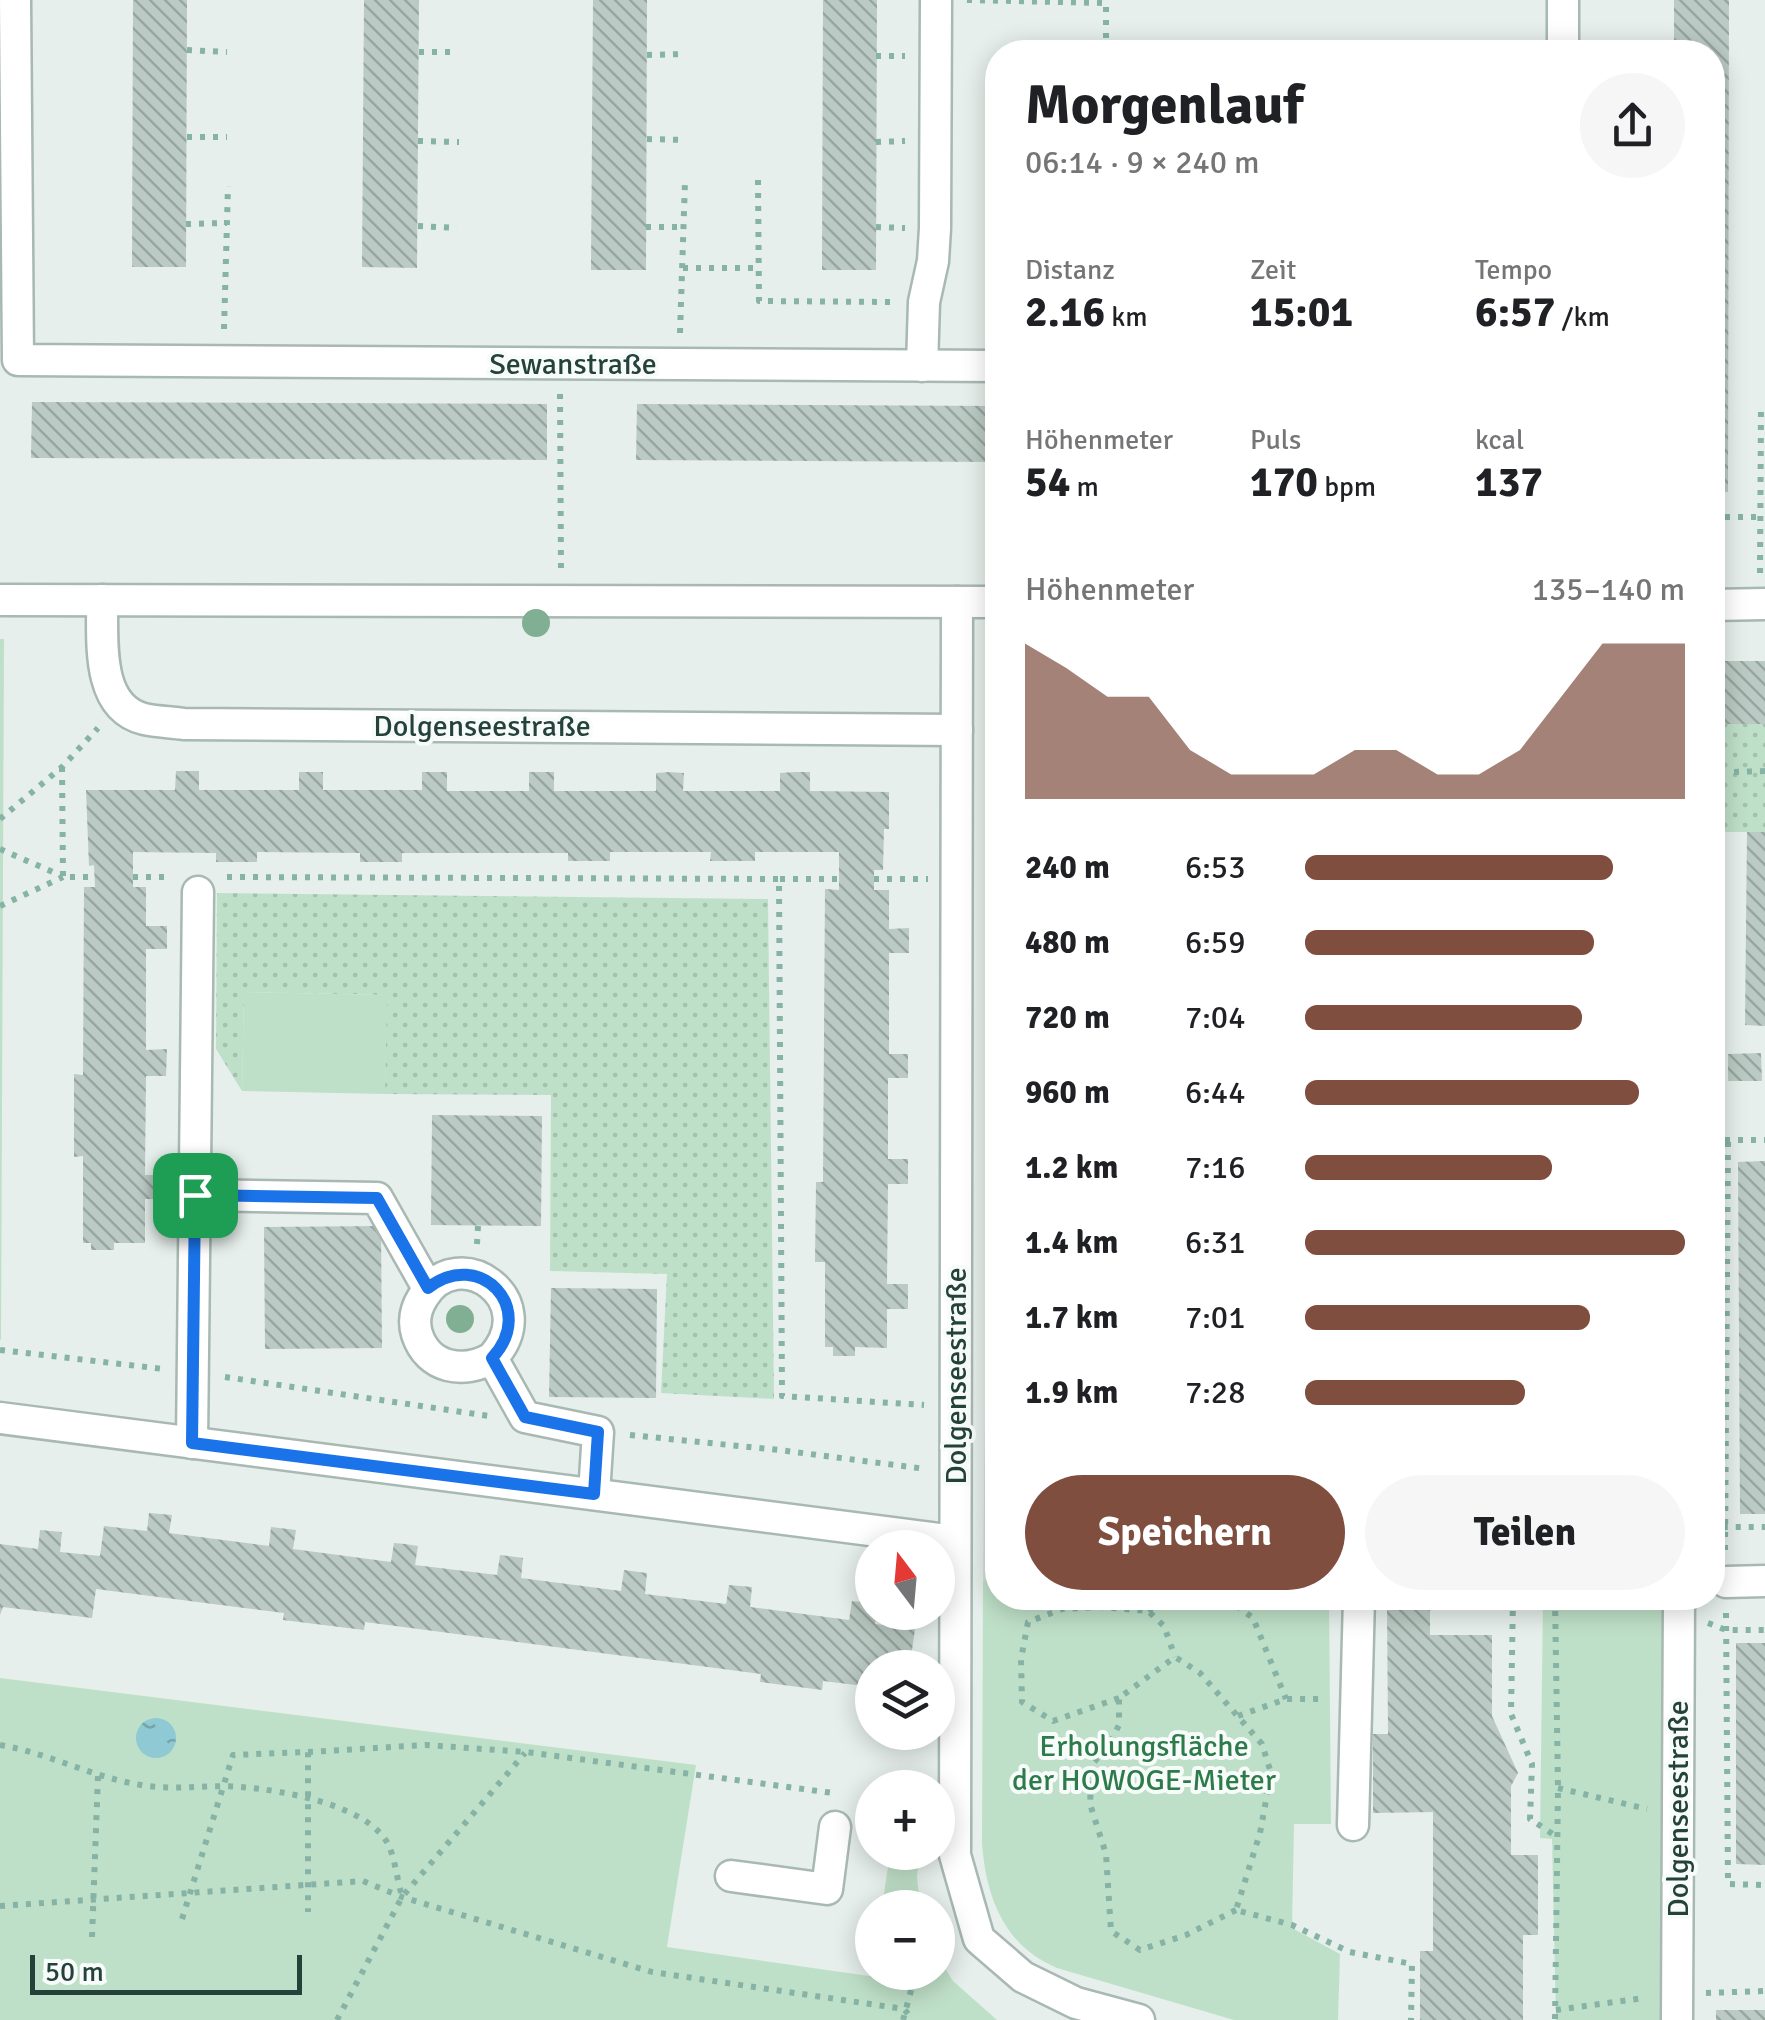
<!DOCTYPE html>
<html lang="de">
<head>
<meta charset="utf-8">
<style>
	:root { --surface:#fff; --page:#f6f6f6; --text:#202124; --muted:#757577; --accent:#7f4e3f }
	body { margin:0; font-family:Signika,sans-serif; background:var(--page); color:var(--text); height:100vh; display:flex; flex-direction:column; font-size:38px; white-space:nowrap }
	* { box-sizing:border-box; margin:0 }
	p { font-size:32px; color:var(--muted) }
	.icon { flex:none; width:55px; height:55px; fill:none; stroke:currentColor; stroke-width:2; stroke-linecap:round; stroke-linejoin:round }
	.map { position:relative; flex:1; overflow:hidden }
	.details { position:absolute; left:985px; top:40px; width:740px; height:1570px; display:flex; flex-direction:column; background:var(--surface); border-radius:40px; box-shadow:0 5px 25px #0003 }
	.details>* { flex:none }
	.needle { width:65px; rotate:344deg }
	.fabs { position:absolute; left:855px; top:1530px; display:grid; gap:20px }
	.fabs a { display:grid; place-items:center; width:100px; height:100px; border-radius:50%; background:var(--surface); box-shadow:0 5px 25px #0003; font-size:50px }
	.scale { position:absolute; left:30px; bottom:25px; width:272px; box-sizing:border-box; padding-left:10px; border:5px solid #24423a; border-top:0; font-size:28px; line-height:35px; white-space:nowrap; color:#24423a; -webkit-text-stroke:8px #f7fbf9; paint-order:stroke }
	.pin { position:absolute; display:grid; place-items:center; width:85px; height:85px; color:#fff; margin:-42px; border-radius:20px; box-shadow:0 5px 15px #0006 }
	.round { display:grid; place-items:center; flex:none; width:105px; height:105px; border-radius:52px; background:var(--page) }
	.headline { display:flex; align-items:center; justify-content:space-between; height:170px; padding:0 40px }
	h1 { font-size:55px; font-weight:700; line-height:75px }
	.stats { display:grid; grid-template-columns:repeat(3,1fr); gap:15px; height:170px; padding:10px 40px }
	.stats div { display:grid; align-content:center }
	.stats b { font-size:42px; font-weight:700 }
	.stats small { font-size:28px; font-weight:400 }
	.stats p { font-size:28px }
	.chart { height:280px; padding:20px 40px }
	.chart p { display:flex; justify-content:space-between }
	.chart svg { width:100%; height:180px; margin-top:10px; fill:var(--accent); opacity:.7 }
	.cta { display:flex; gap:20px; margin-top:auto; padding:20px 40px }
	.cta a { flex:1; height:115px; border-radius:60px; background:var(--accent); color:#fff; font-size:40px; font-weight:700; line-height:115px; text-align:center }
	.cta a+a { background:var(--page); color:var(--text) }
	ul { padding:0 40px; list-style:none; font-size:32px }
	li { display:grid; grid-template-columns:160px 120px 1fr; align-items:center; height:75px }
	li i { height:25px; border-radius:12px; background:var(--accent) }
	.map>svg:first-child { display:block }
	.built { fill:#d4dfda }
	.grass { fill:url(#grass-dots) }
	.park { fill:#bfe0c8 }
	.water { fill:url(#water-ripples) }
	.building { fill:url(#building-back-hatch) }
	.lines { fill:none; stroke-linecap:round; stroke-linejoin:round }
	.minor-casing { stroke:#a8b8b2; stroke-width:35 }
	.path { stroke:#86b3a5; stroke-width:6; stroke-dasharray:5 8; stroke-linecap:butt }
	.minor { stroke:#fff; stroke-width:30 }
	.tree { fill:#80af93 }
	.route-casing { stroke:#fff; stroke-width:20 }
	.route { stroke:#1a73e8; stroke-width:12 }
	.labels { text-anchor:middle; stroke-width:8; stroke-linejoin:round; paint-order:stroke }
	.street-label { font-size:30px; fill:#24423a; stroke:#f7fbf9 }
	.park-label { font-size:30px; fill:#2d7a4b; stroke:#f7fbf9 }
</style>
</head>
<body>
<div class="map">
<svg width="1765" height="2020" viewBox="0 0 1765 2020">
	<defs>
		<pattern id="grass-dots" width="8" height="8" patternUnits="userSpaceOnUse" patternTransform="scale(2.5)"><rect width="8" height="8" fill="#bfe0c8"/><path d="M2 2h.1M6 6h.1" fill="none" stroke="#a4c1ad" stroke-width="1.8" stroke-linecap="round"/></pattern>
		<pattern id="water-ripples" width="26" height="14" patternUnits="userSpaceOnUse" patternTransform="scale(2.5)"><rect width="26" height="14" fill="#8ec9d4"/><path d="M2 4q2-2 4 0t4 0M15 11q2-2 4 0t4 0" fill="none" stroke="#74a5ad"/></pattern>
		<pattern id="building-back-hatch" width="6" height="6" patternUnits="userSpaceOnUse" patternTransform="scale(2.5)"><rect width="6" height="6" fill="#bbcac4"/><path d="M-1 5l2 2M0 0l6 6M5-1l2 2" fill="none" stroke="#98a6a0"/></pattern>
	</defs>
	<rect width="100%" height="100%" fill="#e6efeb"/>
	<polygon class="built" points="997,676 998,1570 983,1582 994,679"/>
	<g class="grass">
		<polygon points="1712,661 1720,661 1720,688 1713,688 1713,712 1720,714 1720,724 1765,724 1765,832 1713,832"/>
		<polygon points="217,893 768,899 774,1399 661,1393 667,1274 550,1271 551,1095 385,1094 386,995 244,992 242,1091 216,1049"/>
	</g>
	<g class="park">
		<polygon points="0,639 4,639 1,1340 0,1339"/>
		<polygon points="244,992 387,995 385,1094 242,1091"/>
		<path d="M995 1570 998 1598H1329L1331 1824H1294L1292 1928 1340 1954 1338 2020H1234L1057 1968C1004 1946 986 1897 982 1843L983 1582Z"/>
		<polygon points="1543,1598 1665,1598 1664,2020 1556,2020 1552,1839 1540,1838"/>
		<polygon points="0,1678 696,1765 667,1947 890,1979 891,1973 938,1972 938,1957 953,1981 997,2020 0,2020"/>
		<polygon points="890,1853 920,1853 917,1876 920,1907 882,1907"/>
	</g>
	<circle class="water" cx="156" cy="1738" r="20"/>
	<g class="building">
		<polygon points="133,0 187,0 186,267 132,267"/>
		<polygon points="364,0 419,0 417,268 362,267"/>
		<polygon points="593,0 647,0 646,270 591,270"/>
		<polygon points="823,0 877,0 876,270 822,270"/>
		<polygon points="1674,0 1729,0 1728,492 1712,492 1712,52 1674,52"/>
		<polygon points="32,402 547,404 547,460 31,458"/>
		<polygon points="637,404 998,406 998,462 636,460"/>
		<polygon points="1720,661 1765,661 1765,724 1720,724 1720,714 1713,713 1713,687 1720,688"/>
		<polygon points="176,771 199,771 199,790 299,790 299,772 323,772 323,790 422,790 422,772 447,772 447,791 529,791 529,772 554,772 554,791 656,791 656,773 669,772 684,773 683,791 780,791 780,773 795,772 810,772 810,791 889,792 889,829 884,829 883,870 874,870 874,890 889,890 889,929 909,928 909,953 889,953 889,1054 908,1054 908,1078 888,1078 888,1159 908,1159 908,1184 888,1184 887,1284 908,1284 908,1309 887,1309 887,1348 855,1347 855,1356 833,1356 833,1347 825,1347 825,1262 815,1262 816,1182 823,1182 825,889 839,890 839,852 755,852 755,861 710,861 711,852 610,852 610,861 568,861 568,853 402,853 402,862 360,862 360,853 257,852 257,862 216,862 216,853 133,852 133,887 146,887 146,926 167,926 167,949 146,949 146,1050 167,1049 166,1076 146,1076 145,1175 165,1175 165,1199 145,1199 145,1243 114,1243 114,1250 91,1250 91,1243 83,1243 83,1156 74,1157 74,1074 83,1075 84,887 95,887 94,865 89,866 86,790 175,790"/>
		<polygon points="1747,832 1765,832 1765,1026 1745,1025"/>
		<polygon points="1761,1053 1762,1081 1728,1081 1728,1054"/>
		<polygon points="432,1115 542,1116 541,1226 431,1225"/>
		<polygon points="1765,1161 1765,1514 1740,1514 1738,1162"/>
		<polygon points="381,1226 382,1348 265,1349 264,1227"/>
		<polygon points="551,1288 657,1289 656,1398 549,1397"/>
		<polygon points="149,1513 172,1515 169,1533 269,1546 271,1527 296,1530 293,1549 391,1562 394,1543 405,1544 418,1546 415,1565 497,1575 500,1555 523,1558 521,1578 621,1591 624,1570 647,1573 645,1594 726,1604 729,1585 752,1587 750,1607 849,1620 852,1601 872,1603 872,1612 877,1612 875,1624 915,1629 911,1657 920,1659 919,1668 872,1668 872,1687 823,1681 822,1690 760,1682 761,1674 365,1622 364,1630 283,1620 284,1613 96,1589 92,1618 3,1607 0,1615 0,1544 38,1549 40,1530 62,1532 60,1552 100,1556 104,1526 147,1531"/>
		<polygon points="1387,1609 1430,1609 1430,1635 1492,1635 1492,1716 1518,1773 1511,1786 1511,1855 1538,1855 1538,1935 1523,1935 1523,2020 1420,2020 1420,1951 1433,1951 1433,1812 1373,1813 1373,1734 1388,1734"/>
		<polygon points="1736,1643 1765,1643 1765,1865 1736,1864"/>
		<rect x="1716" y="2010" width="49" height="10"/>
	</g>
	<g class="lines">
		<g class="minor-casing">
			<g id="minor">
				<polyline points="15,0 18,360 998,366"/>
				<polyline points="1563,52 1563,0"/>
				<polyline points="922,366 924,302 933,261 935,228 936,0"/>
				<polyline points="0,600 998,602"/>
				<path d="M102 600C103 638 95 707 144 719 157 722 171 722 184 724L957 730"/>
				<polyline points="957,602 955,1855 979,1939 1023,1977 1076,2003 1139,2020"/>
				<polyline points="1712,605 1765,604"/>
				<polyline points="195,1195 377,1198 428,1288"/>
				<path d="M492 1358C464 1374 428 1369 417 1334 413 1321 416 1308 423 1297 458 1239 545 1300 492 1358L525 1417 598 1432 594 1494"/>
				<polyline points="0,1418 955,1541"/>
				<polyline points="192,1443 198,892"/>
				<polyline points="1726,1582 1765,1581"/>
				<polyline points="1353,1825 1359,1598"/>
				<polyline points="731,1876 827,1889 835,1827"/>
				<polyline points="1677,2020 1679,1598"/>
			</g>
		</g>
		<g class="path">
			<polyline points="967,0 1106,3 1106,52"/>
			<polyline points="187,50 227,52"/>
			<polyline points="419,52 458,52"/>
			<polyline points="647,55 686,54"/>
			<polyline points="876,56 905,56"/>
			<polyline points="187,137 227,137"/>
			<polyline points="647,139 685,140"/>
			<polyline points="418,141 459,142"/>
			<polyline points="876,142 905,141"/>
			<polyline points="758,180 759,301 893,302"/>
			<polyline points="186,224 227,223"/>
			<polyline points="418,226 457,228"/>
			<polyline points="646,227 685,227"/>
			<polyline points="876,227 905,228"/>
			<polyline points="683,268 759,268"/>
			<polyline points="224,329 228,186"/>
			<polyline points="680,333 685,181"/>
			<polyline points="560,394 561,572"/>
			<polyline points="1712,517 1761,517"/>
			<polyline points="1760,573 1761,406"/>
			<polyline points="62,767 63,877 95,877"/>
			<polyline points="1734,772 1765,771"/>
			<polyline points="0,819 62,767 98,728"/>
			<polyline points="0,849 62,876"/>
			<polyline points="133,877 169,877"/>
			<polyline points="227,877 779,879 782,1396 924,1405"/>
			<polyline points="780,879 839,879"/>
			<polyline points="874,879 928,879"/>
			<polyline points="0,906 63,877"/>
			<polyline points="1712,1140 1765,1140"/>
			<polyline points="477,1244 478,1226"/>
			<polyline points="0,1350 163,1369"/>
			<polyline points="225,1377 489,1416"/>
			<polyline points="630,1435 779,1450 926,1469"/>
			<polyline points="1712,1535 1725,1527 1765,1527"/>
			<polyline points="1725,1550 1728,1140"/>
			<polyline points="1226,1598 1253,1618 1286,1699"/>
			<polyline points="1513,1598 1511,1714 1532,1764 1530,1819 1557,1837"/>
			<polyline points="1555,1598 1558,1788 1555,2020"/>
			<polyline points="1148,1611 1165,1598"/>
			<polyline points="1726,1613 1728,1884 1765,1885"/>
			<polyline points="1708,1623 1726,1630 1765,1630"/>
			<polyline points="1119,1698 1053,1721 1022,1702 1021,1659 1028,1622 1062,1609 1101,1607 1148,1611 1164,1626 1175,1657"/>
			<polyline points="1238,1716 1286,1699 1324,1699"/>
			<path d="M0 1745C48 1753 92 1777 141 1785 175 1791 207 1784 241 1787 281 1790 368 1805 388 1844 395 1858 397 1880 402 1896"/>
			<polyline points="308,1752 426,1745 526,1752 833,1793"/>
			<polyline points="1558,1788 1647,1809"/>
			<polyline points="0,1906 363,1881 402,1897 652,1972 904,2009 913,2020"/>
			<polyline points="1236,1910 1186,1935 1140,1950 1111,1931 1106,1854 1090,1804 1092,1764 1108,1747 1119,1725 1119,1698 1175,1657 1200,1673 1262,1744 1271,1773 1260,1833 1236,1910 1292,1925 1350,1952 1412,1964 1411,2020"/>
			<polyline points="182,1919 233,1755 308,1752 308,1912"/>
			<polyline points="92,1937 98,1775"/>
			<polyline points="1706,1993 1765,1991"/>
			<polyline points="1556,2010 1644,1998"/>
			<polyline points="337,2020 402,1897 525,1753"/>
			<polyline points="903,2020 916,1972"/>
		</g>
		<use href="#minor" class="minor"/>
	</g>
	<g class="tree">
		<circle cx="536" cy="623" r="14"/>
		<circle cx="460" cy="1319" r="14"/>
	</g>
	<g class="lines">
		<g class="route-casing">
			<path id="route" d="M195 1195 377 1198 428 1288C480 1247 538 1309 492 1358L525 1417 598 1432 594 1494 192 1443Z"/>
		</g>
		<use href="#route" class="route"/>
	</g>
	<g class="labels">
		<g class="street-label">
			<text x="573" y="374">Sewanstraße</text>
			<text x="482" y="736">Dolgenseestraße</text>
			<text transform="translate(956 1376) rotate(-90)" y="10">Dolgenseestraße</text>
			<text transform="translate(1678 1809) rotate(-90)" y="10">Dolgenseestraße</text>
		</g>
		<g class="park-label">
			<text x="1144" y="1756">Erholungsfläche<tspan x="1144" dy="34">der HOWOGE-Mieter</tspan></text>
		</g>
	</g>
</svg>
<div class="fabs">
<a><svg class="needle" viewBox="-14 -14 28 28"><path d="M0-13l5 13h-10z" fill="#e53935"/><path d="M0 13l5-13h-10z" fill="#757577"/></svg></a>
<a><svg class="icon" aria-label="layers" viewBox="0 0 24 24"><path d="M12 4l9 5-9 5-9-5zM3 14l9 5 9-5"/></svg></a>
<a>+</a>
<a>−</a>
</div>
<div class="scale">50 m</div>
<div class="pin" style="left:195px;top:1195px;background:#1e9e55"><svg class="icon" aria-label="arrive" viewBox="0 0 24 24"><path d="M6 21V4h12l-3 4 3 4H6"/></svg></div>
<section class="details">
<div class="headline"><div><h1>Morgenlauf</h1><p>06:14 · 9 × 240 m</p></div><a class="round"><svg class="icon" aria-label="share" viewBox="0 0 24 24"><path d="M12 15V3M7 8l5-5 5 5M5 13v7h14v-7"/></svg></a></div>
<div class="stats">
<div><p>Distanz</p><b>2.16<small> km</small></b></div>
<div><p>Zeit</p><b>15:01</b></div>
<div><p>Tempo</p><b>6:57<small> /km</small></b></div>
</div>
<div class="stats">
<div><p>Höhenmeter</p><b>54<small> m</small></b></div>
<div><p>Puls</p><b>170<small> bpm</small></b></div>
<div><p>kcal</p><b>137</b></div>
</div>
<div class="chart"><p><span>Höhenmeter</span>135–140 m</p>
<svg viewBox="0 0 160 44" preserveAspectRatio="none"><path d="M0 44V6L10 12L20 19L30 19L40 32L50 38L60 38L70 38L80 32L90 32L100 38L110 38L120 32L130 19L140 6L150 6L160 6V44z"/></svg>
</div>
<ul>
<li><b>240 m</b>6:53<i style="width:81%"></i></li>
<li><b>480 m</b>6:59<i style="width:76%"></i></li>
<li><b>720 m</b>7:04<i style="width:73%"></i></li>
<li><b>960 m</b>6:44<i style="width:88%"></i></li>
<li><b>1.2 km</b>7:16<i style="width:65%"></i></li>
<li><b>1.4 km</b>6:31<i style="width:100%"></i></li>
<li><b>1.7 km</b>7:01<i style="width:75%"></i></li>
<li><b>1.9 km</b>7:28<i style="width:58%"></i></li>
</ul>
<div class="cta"><a>Speichern</a><a>Teilen</a></div>
</section>
</div>
</body>
</html>
